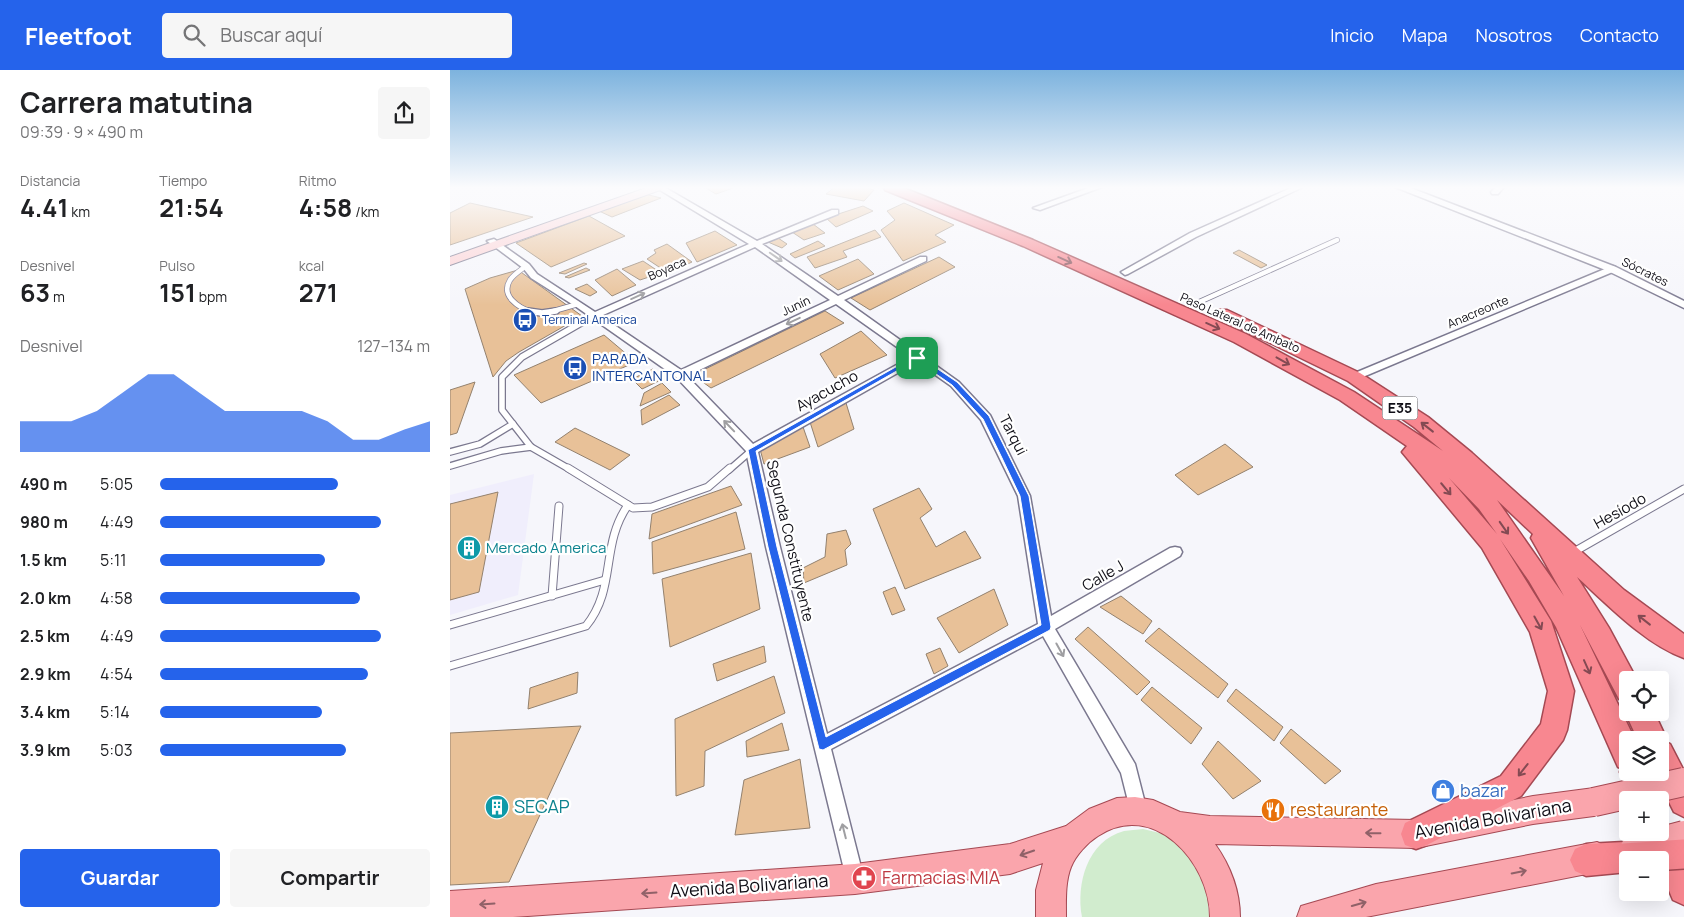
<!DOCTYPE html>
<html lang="es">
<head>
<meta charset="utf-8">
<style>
	:root { --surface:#fff; --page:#f6f6f6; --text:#202124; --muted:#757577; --accent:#2563eb }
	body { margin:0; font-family:Manrope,sans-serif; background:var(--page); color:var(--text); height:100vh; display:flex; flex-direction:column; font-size:19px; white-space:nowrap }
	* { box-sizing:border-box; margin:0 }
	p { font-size:16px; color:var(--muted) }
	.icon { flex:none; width:28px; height:28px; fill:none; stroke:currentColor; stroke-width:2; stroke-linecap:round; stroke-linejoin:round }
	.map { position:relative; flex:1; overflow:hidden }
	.sheet { display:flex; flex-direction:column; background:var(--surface); width:450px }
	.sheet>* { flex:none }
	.tools { position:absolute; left:1169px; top:601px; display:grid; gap:10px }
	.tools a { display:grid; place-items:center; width:50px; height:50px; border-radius:5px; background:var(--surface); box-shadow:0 5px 20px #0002; font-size:25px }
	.pin { position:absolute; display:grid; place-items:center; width:42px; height:42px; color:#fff; margin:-21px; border-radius:10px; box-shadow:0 2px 8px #0006 }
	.round { display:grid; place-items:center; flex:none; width:52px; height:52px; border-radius:5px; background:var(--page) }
	.head { display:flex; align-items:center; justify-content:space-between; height:85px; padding:0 20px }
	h1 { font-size:28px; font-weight:700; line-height:38px }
	.stats { display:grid; grid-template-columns:repeat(3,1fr); gap:8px; height:85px; padding:5px 20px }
	.stats div { display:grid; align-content:center }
	.stats b { font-size:25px; font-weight:700 }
	.stats small { font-size:14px; font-weight:400 }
	.stats p { font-size:14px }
	.chart { height:140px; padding:10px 20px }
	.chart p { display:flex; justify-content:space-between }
	.chart svg { width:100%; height:90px; margin-top:5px; fill:var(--accent); opacity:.7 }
	.action { display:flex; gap:10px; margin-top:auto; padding:10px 20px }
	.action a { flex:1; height:58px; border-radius:5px; background:var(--accent); color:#fff; font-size:20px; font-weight:700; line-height:58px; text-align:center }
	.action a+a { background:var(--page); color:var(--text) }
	ul { padding:0 20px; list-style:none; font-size:16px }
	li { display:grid; grid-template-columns:80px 60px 1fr; align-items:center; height:38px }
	li i { height:12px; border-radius:6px; background:var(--accent) }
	header { display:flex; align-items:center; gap:30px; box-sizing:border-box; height:70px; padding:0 25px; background:var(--accent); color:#fff }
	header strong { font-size:24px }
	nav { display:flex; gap:28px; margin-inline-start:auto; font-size:18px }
	.search { width:350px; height:45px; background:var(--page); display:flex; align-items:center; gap:12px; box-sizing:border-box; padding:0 18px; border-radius:5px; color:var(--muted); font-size:19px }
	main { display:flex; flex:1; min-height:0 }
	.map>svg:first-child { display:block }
	.built { fill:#f0eefc }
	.green { fill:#d1ecce }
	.building { fill:#e8c198; stroke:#93816e }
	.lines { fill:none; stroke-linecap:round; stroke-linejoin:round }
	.service-far2-casing { stroke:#7b788f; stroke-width:6 }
	.service-far1-casing { stroke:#7b788f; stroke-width:8 }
	.service-casing { stroke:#7b788f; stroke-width:9 }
	.minor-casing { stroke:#7b788f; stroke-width:3 }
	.tertiary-casing { stroke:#7b788f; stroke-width:3 }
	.secondary-casing { stroke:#7b788f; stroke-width:2 }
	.primary-casing { stroke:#a54953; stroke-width:2 }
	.trunk-casing { stroke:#a54953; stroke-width:3 }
	.service-far2 { stroke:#fff; stroke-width:4.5 }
	.service-far1 { stroke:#fff; stroke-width:5.5 }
	.service { stroke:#fff; stroke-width:7 }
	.minor { fill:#fff; fill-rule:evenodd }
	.tertiary { fill:#fff; fill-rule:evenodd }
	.secondary { fill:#fcd2d5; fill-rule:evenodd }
	.primary { fill:#faa5ac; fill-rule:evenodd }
	.trunk { fill:#f88790; fill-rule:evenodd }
	.primary-bridge-casing { stroke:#a54953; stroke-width:30; stroke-linecap:butt }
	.trunk-bridge-casing { stroke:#a54953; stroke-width:32; stroke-linecap:butt }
	.primary-bridge { stroke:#faa5ac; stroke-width:28 }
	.trunk-bridge { stroke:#f88790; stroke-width:29 }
	.oneway { stroke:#9f9fa2 }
	.oneway2 { stroke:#844a53 }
	.oneway3 { stroke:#906168 }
	.route { fill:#2563eb; stroke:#fff; fill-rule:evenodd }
	.labels { text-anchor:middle; stroke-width:4.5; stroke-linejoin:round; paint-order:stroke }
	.far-street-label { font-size:12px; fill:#0f0e16; stroke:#fff }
	.far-transit-label { font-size:12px; fill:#164399; stroke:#fff; text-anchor:start }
	.shield { fill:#fff; stroke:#57565c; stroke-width:1 }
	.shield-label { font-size:14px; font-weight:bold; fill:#0f0e16 }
	.transit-label { font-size:15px; fill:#164399; stroke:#fff; text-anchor:start }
	.street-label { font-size:15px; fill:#0f0e16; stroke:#fff }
	.culture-label { font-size:15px; fill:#0d838f; stroke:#fff; text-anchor:start }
	.near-shop-label { font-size:18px; fill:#366cbe; stroke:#fff; text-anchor:start }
	.near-culture-label { font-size:18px; fill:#0d838f; stroke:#fff; text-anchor:start }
	.near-food-label { font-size:18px; fill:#c56008; stroke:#fff; text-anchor:start }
	.near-street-label { font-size:18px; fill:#0f0e16; stroke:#fff }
	.near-health-label { font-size:18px; fill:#be3a42; stroke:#fff; text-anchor:start }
</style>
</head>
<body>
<header>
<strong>Fleetfoot</strong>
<div class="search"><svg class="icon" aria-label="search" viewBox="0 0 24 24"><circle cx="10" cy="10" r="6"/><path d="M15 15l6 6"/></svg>Buscar aquí</div>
<nav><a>Inicio</a><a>Mapa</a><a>Nosotros</a><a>Contacto</a></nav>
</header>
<main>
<section class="sheet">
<div class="head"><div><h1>Carrera matutina</h1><p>09:39 · 9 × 490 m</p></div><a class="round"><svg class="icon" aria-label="share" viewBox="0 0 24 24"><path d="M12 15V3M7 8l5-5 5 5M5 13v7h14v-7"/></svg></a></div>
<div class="stats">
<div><p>Distancia</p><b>4.41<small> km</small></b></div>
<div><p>Tiempo</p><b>21:54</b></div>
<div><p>Ritmo</p><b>4:58<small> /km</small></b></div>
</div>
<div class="stats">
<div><p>Desnivel</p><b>63<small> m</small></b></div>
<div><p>Pulso</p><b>151<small> bpm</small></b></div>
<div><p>kcal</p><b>271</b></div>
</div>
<div class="chart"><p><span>Desnivel</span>127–134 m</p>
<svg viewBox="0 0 160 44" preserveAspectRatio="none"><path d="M0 44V29L10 29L20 29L30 24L40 15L50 6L60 6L70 15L80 24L90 24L100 24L110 24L120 29L130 38L140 38L150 33L160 29V44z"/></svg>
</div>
<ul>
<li><b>490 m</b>5:05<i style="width:66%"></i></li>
<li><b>980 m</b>4:49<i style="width:82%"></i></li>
<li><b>1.5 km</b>5:11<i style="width:61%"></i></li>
<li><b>2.0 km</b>4:58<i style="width:74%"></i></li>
<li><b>2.5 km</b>4:49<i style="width:82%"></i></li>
<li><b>2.9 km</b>4:54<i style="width:77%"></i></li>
<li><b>3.4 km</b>5:14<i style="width:60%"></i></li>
<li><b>3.9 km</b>5:03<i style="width:69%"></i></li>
</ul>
<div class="action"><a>Guardar</a><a>Compartir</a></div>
</section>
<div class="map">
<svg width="1234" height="847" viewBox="0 0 1234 847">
	<rect width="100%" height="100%" fill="#f6f6fb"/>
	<polygon class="built" points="84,404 68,525 0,545 0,425"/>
	<path class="green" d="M693 759 714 764 732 776 757 817 759 847H632C626 814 637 771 674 761 680 760 687 760 693 759Z"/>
	<g class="building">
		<polygon points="254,117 286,117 266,124"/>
		<polygon points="385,117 414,117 424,120 414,131 376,124"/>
		<polygon points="195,124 211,128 162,147 149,141"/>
		<polygon points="20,133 83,147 0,175 0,143"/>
		<polygon points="454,133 504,155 485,165 496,172 453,191 431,160 445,150 437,141"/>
		<polygon points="413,136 423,141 386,157 376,148"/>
		<polygon points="139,146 175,166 101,197 66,173"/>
		<polygon points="363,154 375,163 354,170 342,162"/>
		<polygon points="425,160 431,167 393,181 397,187 365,198 357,187"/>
		<polygon points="265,161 287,175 247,192 236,173"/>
		<polygon points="328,168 337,174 332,178 318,172"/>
		<polygon points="368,171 375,176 345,188 340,184"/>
		<polygon points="217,174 242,192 218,203 197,189 206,183 204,180"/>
		<polygon points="789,180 817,195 811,198 783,183"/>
		<polygon points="489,187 505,197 420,240 401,228"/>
		<polygon points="408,189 424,204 388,220 369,206"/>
		<polygon points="193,191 211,203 190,210 172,199"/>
		<polygon points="134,193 137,194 115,204 109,203"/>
		<polygon points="136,198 140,200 119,208 115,207"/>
		<polygon points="167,199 186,215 162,226 145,210"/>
		<polygon points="68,200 132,246 69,282 56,291 43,307 15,219 40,208"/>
		<polygon points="137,214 147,222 140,226 125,219"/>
		<polygon points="375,241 394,253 261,318 243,305"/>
		<polygon points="411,261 437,285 385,308 370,284"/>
		<polygon points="154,265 186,292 91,333 64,305"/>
		<polygon points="203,299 213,309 192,319 182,309"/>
		<polygon points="25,312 7,363 0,365 0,320"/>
		<polygon points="212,313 221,322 190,336 194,323"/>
		<polygon points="219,325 230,335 192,355 191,340"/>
		<polygon points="396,333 404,359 368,377 360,352"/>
		<polygon points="352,354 360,377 314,394 310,379"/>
		<polygon points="125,358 180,385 160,400 105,372"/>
		<polygon points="775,374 803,397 748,425 725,405"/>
		<polygon points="281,416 292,435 199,469 202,444"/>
		<polygon points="469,418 482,439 470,448 486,477 515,461 531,488 455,519 423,439"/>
		<polygon points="48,422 29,522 0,530 0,434"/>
		<polygon points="286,442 295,479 203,504 202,472"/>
		<polygon points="396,460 401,474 395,480 397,495 354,513 353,498 375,487 377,464"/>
		<polygon points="301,483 310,539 220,577 212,509"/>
		<polygon points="445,517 455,540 442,545 433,522"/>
		<polygon points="544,519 558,555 509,583 487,548"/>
		<polygon points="671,526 702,551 693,564 650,537"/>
		<polygon points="638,557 700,612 687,625 625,569"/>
		<polygon points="709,558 778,614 768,628 695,571"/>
		<polygon points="314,576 316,592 267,611 263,594"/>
		<polygon points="490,578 498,596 484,604 476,584"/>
		<polygon points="128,602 127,623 78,639 80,618"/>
		<polygon points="324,606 335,643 255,681 254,716 226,726 225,649"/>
		<polygon points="702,617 752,658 741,674 691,630"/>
		<polygon points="786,619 833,657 824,671 777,631"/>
		<polygon points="332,653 339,680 297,687 296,671"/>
		<polygon points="131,656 59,812 0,815 0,663"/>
		<polygon points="841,659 891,701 875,714 830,673"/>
		<polygon points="768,671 811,711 783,729 752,694"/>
		<polygon points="350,689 360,758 285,765 294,710"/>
	</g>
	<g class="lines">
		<g class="service-far2-casing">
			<g id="service-far2">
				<path d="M76 196C71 200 64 204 60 210 50 226 69 238 82 242"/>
				<polyline points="747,233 887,170"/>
				<polyline points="100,242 128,234"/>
			</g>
		</g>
		<g class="service-far1-casing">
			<g id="service-far1">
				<polyline points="78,241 92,243 106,241"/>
				<polyline points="0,382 30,374 63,354"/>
				<polyline points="0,396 51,381 81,377"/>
				<polyline points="121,400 81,377 52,340 52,307 72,287 143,246"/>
				<polyline points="279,400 302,380"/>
			</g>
		</g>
		<g class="service-casing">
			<g id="service">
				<polyline points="118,398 183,438 202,437 258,417 280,398"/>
				<polyline points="1122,483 1234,419"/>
				<polyline points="102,526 109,436"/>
				<polyline points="0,555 155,510"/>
				<path d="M0 596 136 556C167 518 150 475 178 435"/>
			</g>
		</g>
		<g class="minor-casing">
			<g id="minor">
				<path d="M205 117H214L307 171 382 140H388V144L312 174 388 226 470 187H476V191L394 230 509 312 540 345 580 426 601 546 720 478 725 477 730 478 732 482 730 486 605 559 685 694 697 741 694 747 688 750 682 747 671 703 593 566 381 679 414 809 412 816 405 818 398 816 316 477 296 381 226 307 125 236 81 208 73 198 37 171 44 169 79 194 87 204 145 242 299 174ZM305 177 380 230 231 300 151 246ZM386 234 461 287 303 374 237 306ZM467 292 501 316 531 350 568 426 588 554 377 664 330 477 308 382Z"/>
				<polygon points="641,117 652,117 590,140 583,138"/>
				<polygon points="843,117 853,117 746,167 678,204 675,205 671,202 740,163"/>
				<polygon points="1046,117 1054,117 1048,124 1042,124 1041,122"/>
				<polygon points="1162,196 1165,197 1165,201 908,309 904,310 899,307 900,305"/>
			</g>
		</g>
		<g class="tertiary-casing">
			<polygon id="tertiary" points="945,117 958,117 1166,197 1234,231 1234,238 1158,201"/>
		</g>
		<g class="secondary-casing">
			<polygon id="secondary" points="199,117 214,117 213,119 0,195 0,187"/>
		</g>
		<g class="primary-casing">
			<g id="primary">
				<path d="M1144 718 1154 722 1158 732 1154 742 1144 746 1083 754 966 778 765 774C780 795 790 821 790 847H760C760 792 703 729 648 766 637 773 626 785 621 797 615 812 616 831 616 847H586V820L593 793 560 804 405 824 63 847H0V821L405 794 560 774 616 756 639 739 667 728 685 727 703 730 730 742 760 746 966 750 1083 726Z"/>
				<polygon points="1147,772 1157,777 1162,787 1157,797 1147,802 916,847 847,847 851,836 926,814"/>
			</g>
		</g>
		<g class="trunk-casing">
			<g id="trunk">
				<path d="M434 117H451L583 170 796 264 904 322 993 381 964 357 898 311 765 246 763 243 765 240H777L910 303 978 347 1022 383 1174 520 1234 564V588C1195 574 1158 535 1127 507L1159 558 1187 610H1178V632L1169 629 1130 555 1185 670H1178V702H1199L1211 730 1210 732V730H1181L1170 702 1171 698 1168 697 1106 557 1079 511 1050 469 1101 551 1124 621 1117 660 1113 670 1071 726 977 775 966 779 955 775 951 764 955 753 1051 706 1091 654 1098 621 1080 562 1032 478 952 382 957 376 890 330 784 272 573 176 435 120ZM999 408 1029 439 1047 464ZM1047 430 1083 464 1081 468 1114 526Z"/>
				<polygon points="1178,637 1178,642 1204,642 1217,670 1216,672 1220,674 1234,701 1234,747 1224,742 1204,702 1210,702 1210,670 1188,670 1175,642"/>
				<polygon points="1215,759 1226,763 1234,782 1234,835 1223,830 1210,799 1210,790 1206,790 1200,774 1204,763 1210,762"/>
				<polygon points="1174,772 1185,777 1190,788 1189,790 1178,790 1178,802 1136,806 1125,801 1120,790 1125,779 1136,774"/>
			</g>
		</g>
		<use href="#service-far2" class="service-far2"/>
		<use href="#service-far1" class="service-far1"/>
		<use href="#service" class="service"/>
		<use href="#minor" class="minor"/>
		<use href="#tertiary" class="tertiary"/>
		<use href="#secondary" class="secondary"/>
		<use href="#primary" class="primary"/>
		<use href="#trunk" class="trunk"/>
		<g class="primary-bridge-casing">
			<g id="primary-bridge">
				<polyline points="1144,732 1234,712"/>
				<polyline points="1185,778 1234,765"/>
			</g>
		</g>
		<g class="trunk-bridge-casing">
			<polyline id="trunk-bridge" points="1174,788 1234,784"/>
		</g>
		<use href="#primary-bridge" class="primary-bridge"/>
		<use href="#trunk-bridge" class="trunk-bridge"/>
	</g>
	<defs><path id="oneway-shaft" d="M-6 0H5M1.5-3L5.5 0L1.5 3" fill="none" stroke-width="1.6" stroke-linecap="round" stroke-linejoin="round" transform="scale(1.25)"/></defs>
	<g class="oneway">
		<use href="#oneway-shaft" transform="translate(326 187) rotate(35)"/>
		<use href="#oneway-shaft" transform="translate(188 226) rotate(-24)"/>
		<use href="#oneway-shaft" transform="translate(343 251) rotate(155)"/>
		<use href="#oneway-shaft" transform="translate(279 356) rotate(-134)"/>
		<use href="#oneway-shaft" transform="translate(610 580) rotate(61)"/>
		<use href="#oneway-shaft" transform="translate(394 761) rotate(-104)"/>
	</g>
	<g class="oneway2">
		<use href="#oneway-shaft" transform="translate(615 190) rotate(24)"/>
		<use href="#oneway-shaft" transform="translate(763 256) rotate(24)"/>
		<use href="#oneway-shaft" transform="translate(833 291) rotate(29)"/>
		<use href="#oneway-shaft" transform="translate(977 357) rotate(-142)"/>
		<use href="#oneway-shaft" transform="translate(996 419) rotate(50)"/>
		<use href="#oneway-shaft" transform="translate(1054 458) rotate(55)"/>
		<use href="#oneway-shaft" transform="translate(1194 550) rotate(-142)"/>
		<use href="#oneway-shaft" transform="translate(1088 553) rotate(61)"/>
		<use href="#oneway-shaft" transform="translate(1137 597) rotate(66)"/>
		<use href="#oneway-shaft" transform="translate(1073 700) rotate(128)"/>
	</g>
	<g class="oneway3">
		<use href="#oneway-shaft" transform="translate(923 763) rotate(-179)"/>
		<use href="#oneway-shaft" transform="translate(577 783) rotate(161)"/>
		<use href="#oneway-shaft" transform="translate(1069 802) rotate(-11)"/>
		<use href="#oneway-shaft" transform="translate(199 823) rotate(176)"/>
		<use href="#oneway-shaft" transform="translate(37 834) rotate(176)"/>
		<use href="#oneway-shaft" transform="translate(909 834) rotate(-16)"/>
	</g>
	<linearGradient id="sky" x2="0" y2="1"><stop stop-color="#7db3de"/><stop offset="0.5" stop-color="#fbfbfd"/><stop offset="1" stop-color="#fbfbfd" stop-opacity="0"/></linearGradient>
	<rect width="1234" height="235" fill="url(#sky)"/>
	<path class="route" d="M467 285 507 312 539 346 579 426 601 557 600 560 373 680 369 679 368 675 318 477 298 380ZM466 290 502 315 533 349 552 388 570 426 591 555 376 667 327 477 306 381Z"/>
	<defs>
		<g id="bus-disc" transform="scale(1.25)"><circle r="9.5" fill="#1a4fb4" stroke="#fff"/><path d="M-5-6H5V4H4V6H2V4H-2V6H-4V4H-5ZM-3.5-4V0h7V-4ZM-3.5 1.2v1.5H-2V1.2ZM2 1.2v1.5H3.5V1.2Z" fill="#fff"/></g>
		<g id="building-disc" transform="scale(1.25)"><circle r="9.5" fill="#0f9aa8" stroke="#fff"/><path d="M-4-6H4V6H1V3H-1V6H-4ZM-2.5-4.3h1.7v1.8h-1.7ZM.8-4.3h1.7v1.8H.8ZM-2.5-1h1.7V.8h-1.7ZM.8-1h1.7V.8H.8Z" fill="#fff"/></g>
		<g id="shop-disc" transform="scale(1.25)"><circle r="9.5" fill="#3f7fe0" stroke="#fff"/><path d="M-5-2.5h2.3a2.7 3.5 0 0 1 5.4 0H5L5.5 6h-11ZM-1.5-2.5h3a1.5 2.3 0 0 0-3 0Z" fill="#fff"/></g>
		<g id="restaurant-disc" transform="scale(1.25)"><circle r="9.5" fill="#e8710a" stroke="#fff"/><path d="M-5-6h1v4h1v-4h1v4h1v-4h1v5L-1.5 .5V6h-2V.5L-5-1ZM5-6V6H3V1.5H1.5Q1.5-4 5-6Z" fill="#fff"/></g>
		<g id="pharmacy-disc" transform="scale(1.25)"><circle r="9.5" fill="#e0444e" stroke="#fff"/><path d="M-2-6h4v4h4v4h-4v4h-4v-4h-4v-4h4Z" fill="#fff"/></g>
	</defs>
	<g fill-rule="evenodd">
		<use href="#bus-disc" x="75" y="250"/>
		<use href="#bus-disc" x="125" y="298"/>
		<use href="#building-disc" x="19" y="478"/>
		<use href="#shop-disc" x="993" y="721"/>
		<use href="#building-disc" x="47" y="737"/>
		<use href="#restaurant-disc" x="823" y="740"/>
		<use href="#pharmacy-disc" x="414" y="808"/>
	</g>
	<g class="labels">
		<g class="far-street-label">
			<text transform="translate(217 199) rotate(-24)" y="4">Boyaca</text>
			<text transform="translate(1195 202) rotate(26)" y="4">Sócrates</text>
			<text transform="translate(346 236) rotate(-25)" y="4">Junín</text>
			<text transform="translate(1028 242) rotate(-23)" y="4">Anacreonte</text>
			<text transform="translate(790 253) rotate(24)" y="4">Paso Lateral de Ambato</text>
		</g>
		<g class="far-transit-label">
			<text x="92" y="254">Terminal America</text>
		</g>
		<rect class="shield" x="932.5" y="326.5" width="35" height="23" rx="4"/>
		<g class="shield-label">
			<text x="950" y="343">E35</text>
		</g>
		<g class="transit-label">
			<text x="142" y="294">PARADA<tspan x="142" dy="17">INTERCANTONAL</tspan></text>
		</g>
		<g class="street-label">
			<text transform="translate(377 321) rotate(-29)" y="5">Ayacucho</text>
			<text transform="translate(563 365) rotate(63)" y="5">Tarqui</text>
			<text transform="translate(1170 441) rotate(-29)" y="5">Hesíodo</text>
			<text transform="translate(340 471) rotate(77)" y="5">Segunda Constituyente</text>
			<text transform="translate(653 506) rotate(-30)" y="5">Calle J</text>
		</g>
		<g class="culture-label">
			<text x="36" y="483">Mercado America</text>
		</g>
		<g class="near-shop-label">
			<text x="1010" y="727">bazar</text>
		</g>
		<g class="near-culture-label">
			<text x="64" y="743">SECAP</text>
		</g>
		<g class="near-food-label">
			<text x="840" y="746">restaurante</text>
		</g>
		<g class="near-street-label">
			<text transform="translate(1043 749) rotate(-10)" y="6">Avenida Bolivariana</text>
			<text transform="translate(299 816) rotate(-4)" y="6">Avenida Bolivariana</text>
		</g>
		<g class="near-health-label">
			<text x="432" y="814">Farmacias MIA</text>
		</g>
	</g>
</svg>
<div class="tools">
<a><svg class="icon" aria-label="locate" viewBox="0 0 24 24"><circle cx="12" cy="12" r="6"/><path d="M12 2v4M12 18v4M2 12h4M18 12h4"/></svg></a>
<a><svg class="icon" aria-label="layers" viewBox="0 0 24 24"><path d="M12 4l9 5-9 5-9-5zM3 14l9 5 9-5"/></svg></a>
<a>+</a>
<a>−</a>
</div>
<div class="pin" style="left:467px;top:288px;background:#1e9e55"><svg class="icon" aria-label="arrive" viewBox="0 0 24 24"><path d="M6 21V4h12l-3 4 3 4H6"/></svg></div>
</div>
</main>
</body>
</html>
